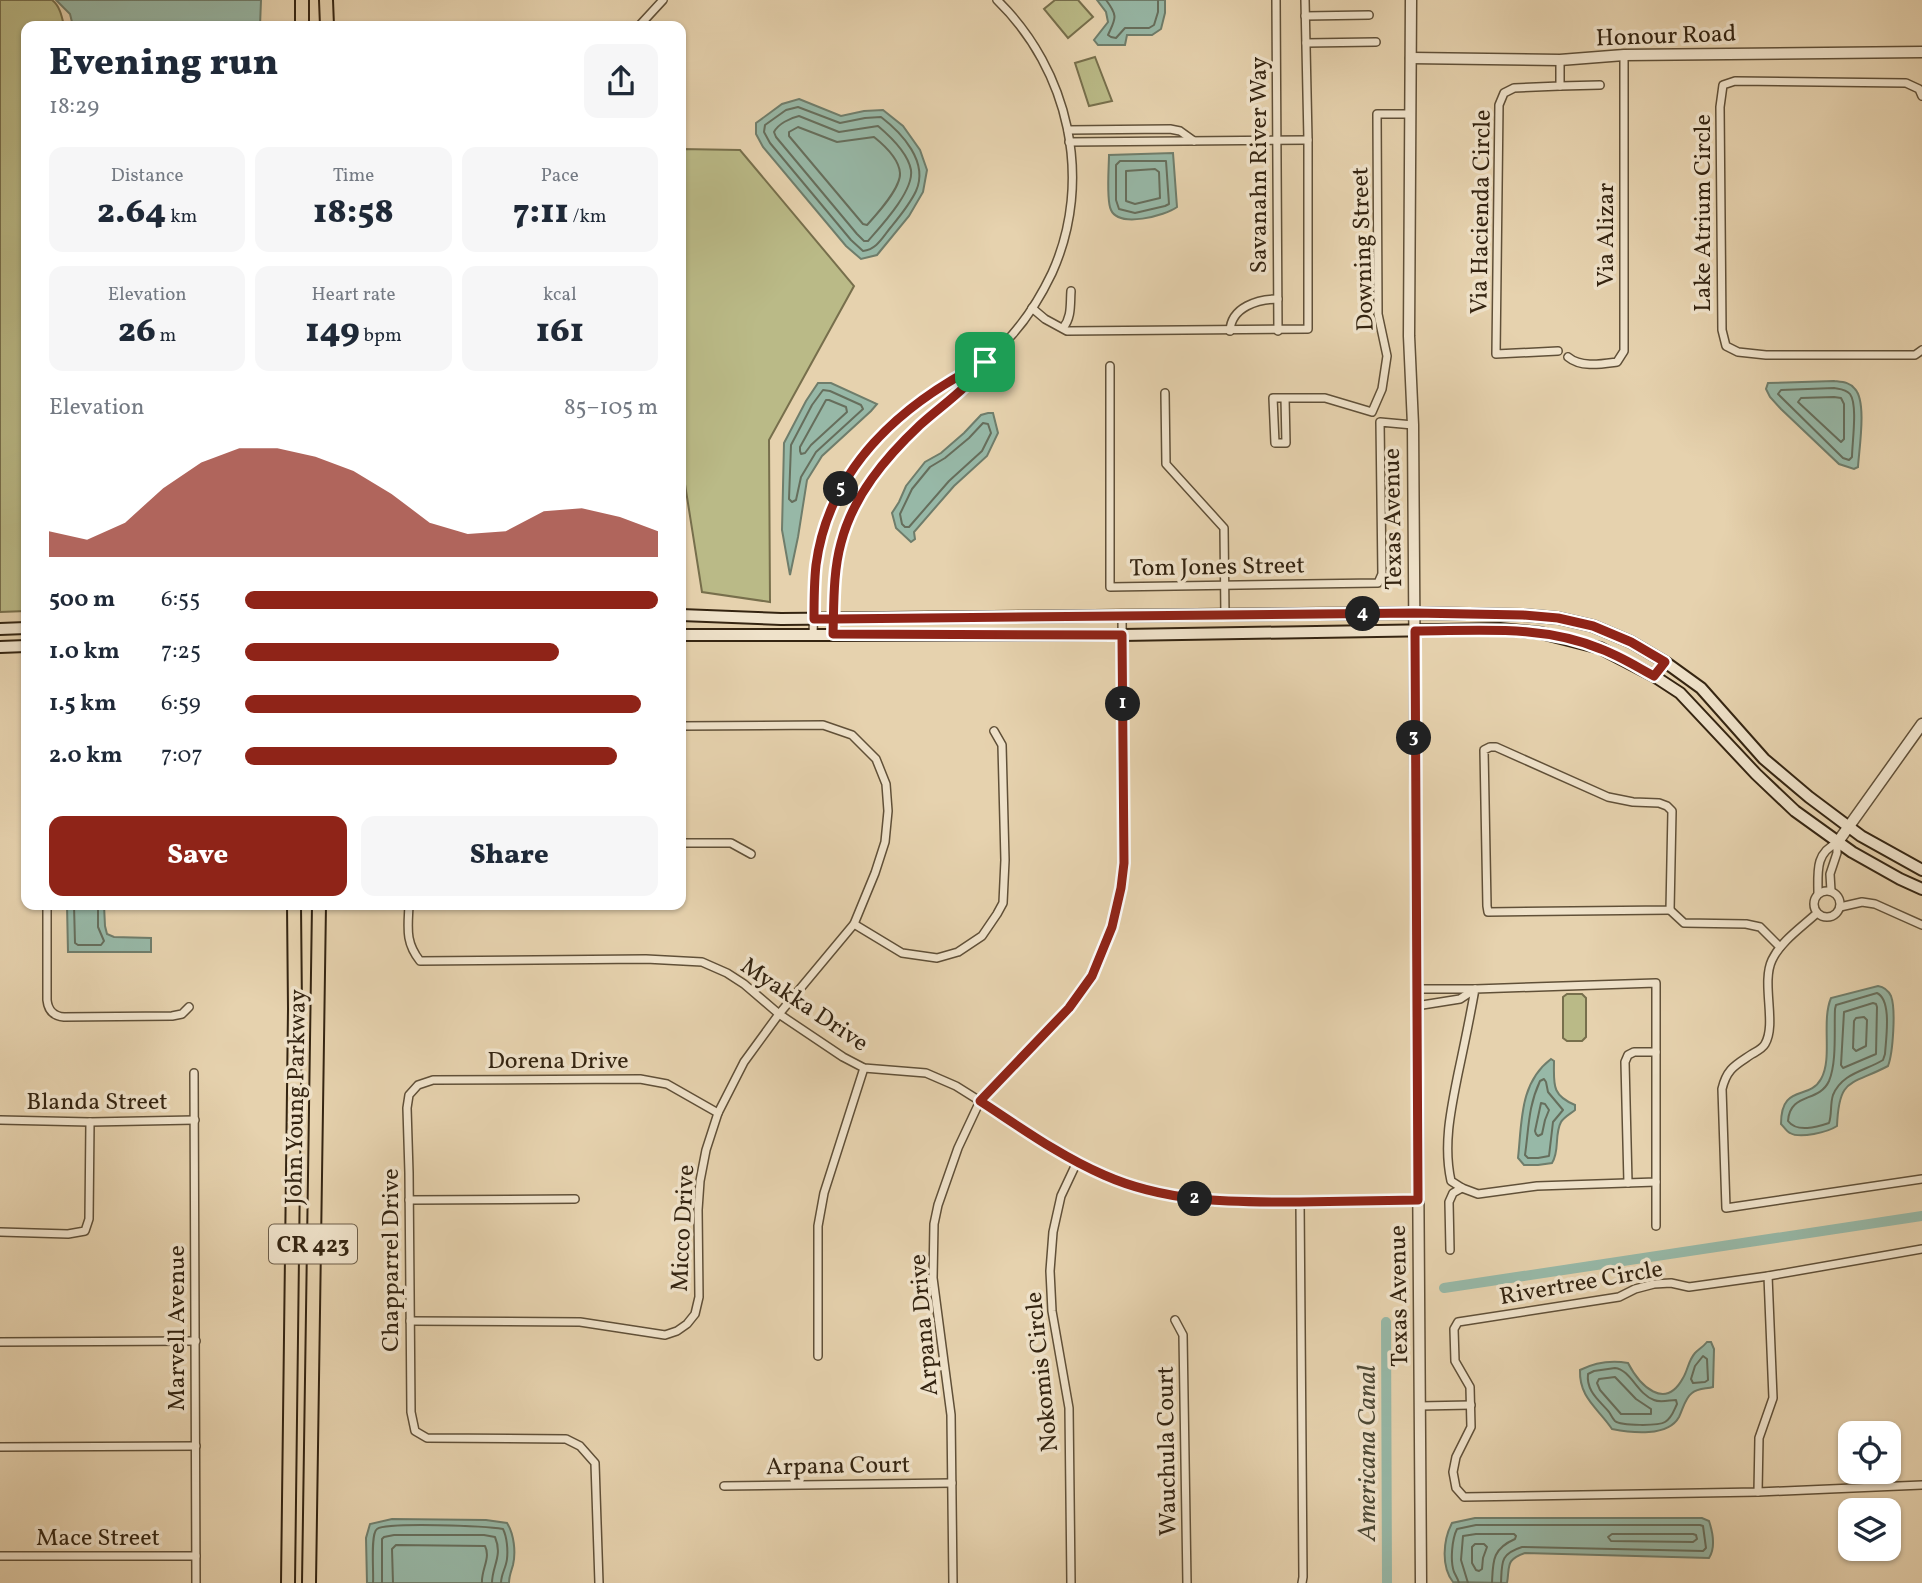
<!DOCTYPE html>
<html lang="en">
<head>
<meta charset="utf-8">
<style>
	:root { --surface:#fff; --page:#f6f6f7; --text:#1f2937; --muted:#747a83; --accent:#8f2418 }
	body { margin:0; font-family:Vollkorn,serif; background:var(--page); color:var(--text); height:100vh; display:flex; flex-direction:column; font-size:26px; white-space:nowrap }
	* { box-sizing:border-box; margin:0 }
	p { font-size:23px; color:var(--muted) }
	.icon { flex:none; width:38px; height:38px; fill:none; stroke:currentColor; stroke-width:2; stroke-linecap:round; stroke-linejoin:round }
	.map { position:relative; flex:1; overflow:hidden }
	.panel { position:absolute; left:21px; top:21px; width:665px; height:889px; display:flex; flex-direction:column; background:var(--surface); border-radius:14px; box-shadow:0 2px 5px #0004 }
	.panel>* { flex:none }
	.fabs { position:absolute; left:1838px; top:1421px; display:grid; gap:14px }
	.fabs a { display:grid; place-items:center; width:63px; height:63px; border-radius:14px; background:var(--surface); box-shadow:0 2px 5px #0004; font-size:35px }
	.pin { position:absolute; display:grid; place-items:center; width:60px; height:60px; color:#fff; margin:-30px; border-radius:14px; box-shadow:0 4px 10px #0006 }
	.km { position:absolute; width:35px; height:35px; margin:-18px; border-radius:50%; background:#222; color:#fff; font-size:19px; line-height:35px; text-align:center }
	.round { display:grid; place-items:center; flex:none; width:74px; height:74px; border-radius:14px; background:var(--page) }
	.summary { display:flex; align-items:center; justify-content:space-between; height:119px; padding:0 28px }
	h1 { font-size:38px; font-weight:800; line-height:52px }
	.metrics { display:grid; grid-template-columns:repeat(3,1fr); gap:10px; height:119px; padding:7px 28px }
	.metrics div { display:grid; align-content:center; border-radius:14px; background:var(--page); text-align:center }
	.metrics b { font-size:35px; font-weight:800 }
	.metrics small { font-size:19px; font-weight:400 }
	.metrics p { font-size:19px }
	.chart { height:196px; padding:14px 28px }
	.chart p { display:flex; justify-content:space-between }
	.chart svg { width:100%; height:126px; margin-top:7px; fill:var(--accent); opacity:.7 }
	.button { display:flex; gap:14px; margin-top:auto; padding:14px 28px }
	.button a { flex:1; height:80px; border-radius:14px; background:var(--accent); color:#fff; font-size:28px; font-weight:800; line-height:80px; text-align:center }
	.button a+a { background:var(--page); color:var(--text) }
	ul { padding:0 28px; list-style:none; font-size:23px }
	li { display:grid; grid-template-columns:112px 84px 1fr; align-items:center; height:52px }
	li i { height:18px; border-radius:9px; background:var(--accent) }
	.map>svg:first-child { display:block }
	.green { fill:#baba87; stroke:#776f4c; stroke-width:2 }
	.water { fill:#97b8a7; stroke:#6f7d6b; stroke-width:2 }
	.lines { fill:none; stroke-linecap:round; stroke-linejoin:round }
	.shore { stroke:#666e5c; stroke-width:2 }
	.canal { stroke:#97b8a7; stroke-width:10 }
	.minor-casing { stroke:#605038; stroke-width:10 }
	.tertiary-casing { stroke:#605038; stroke-width:13 }
	.secondary-casing { stroke:#342411; stroke-width:14 }
	.trunk-casing { stroke:#342411; stroke-width:16 }
	.minor { stroke:#efe2ca; stroke-width:7 }
	.tertiary { stroke:#efe2ca; stroke-width:10 }
	.secondary { stroke:#efe2ca; stroke-width:10 }
	.trunk { stroke:#e6d2ae; stroke-width:12 }
	.route-casing { stroke:#fff; stroke-width:14 }
	.route { stroke:#8f2418; stroke-width:9 }
	.labels { text-anchor:middle; stroke-width:7; stroke-linejoin:round; paint-order:stroke }
	.shield { fill:#efe2ca; stroke:#6c5d48; stroke-width:2 }
	.shield-label { font-size:23px; font-weight:bold; fill:#342411 }
	.street-label { font-size:24px; fill:#342411; stroke:#efe2ca }
	.water-label { font-size:26px; font-style:italic; fill:#4d4936; stroke:#efe2ca }
</style>
</head>
<body>
<div class="map">
<svg width="1922" height="1583" viewBox="0 0 1922 1583">
	<rect width="100%" height="100%" fill="#e6d2ae"/>
	<filter id="stains"><feTurbulence type="fractalNoise" baseFrequency=".00286" numOctaves="4"/><feColorMatrix values="0 0 0 0 .2 0 0 0 0 .09 0 0 0 0 .02 0 0 0 .5 -.17"/></filter>
	<radialGradient id="worn" r=".72"><stop offset=".6" stop-color="#630" stop-opacity="0"/><stop offset="1" stop-color="#630" stop-opacity=".3"/></radialGradient>
	<g class="green">
		<path d="M0 0H52C60 6 62 17 64 26H26V611L0 612Z"/>
		<polygon points="1055,0 1078,0 1093,17 1068,38 1044,9"/>
		<polygon points="1095,57 1112,101 1089,106 1075,63"/>
		<polygon points="681,149 740,150 854,286 769,440 770,602 702,592 681,459"/>
		<polygon points="1567,994 1582,994 1586,998 1586,1037 1582,1041 1567,1041 1563,1038 1563,997"/>
	</g>
	<g class="water">
		<polygon points="56,0 261,0 260,26 73,26 70,14"/>
		<polygon points="1097,0 1165,0 1165,13 1161,29 1152,35 1127,35 1125,45 1098,45 1094,40 1108,22 1106,12"/>
		<polygon points="799,99 841,116 864,111 883,110 903,126 920,150 927,170 923,192 909,216 877,255 861,259 846,246 763,147 756,134 756,123 782,104"/>
		<path d="M1173 153 1177 207C1165 216 1119 228 1111 210 1106 200 1109 167 1109 155Z"/>
		<path d="M1834 381C1842 382 1850 382 1855 389 1867 402 1859 449 1858 467L1854 469 1839 464 1781 409 1770 397 1766 389 1768 383Z"/>
		<polygon points="818,383 831,383 877,404 871,411 822,456 807,480 798,537 790,575 782,530 784,443 806,401"/>
		<polygon points="988,413 993,413 998,433 987,456 954,486 914,532 915,539 911,542 896,528 892,513 899,502 906,486 925,462 941,453 964,433 981,415"/>
		<polygon points="67,905 104,905 105,926 107,934 114,937 151,938 151,952 68,952"/>
		<path d="M1878 986C1884 987 1888 990 1891 996 1896 1009 1893 1053 1888 1066 1850 1086 1839 1077 1837 1126 1828 1132 1800 1139 1790 1133 1787 1132 1784 1127 1781 1124 1781 1083 1809 1101 1821 1079 1833 1058 1821 1022 1831 998Z"/>
		<path d="M1551 1059 1554 1061C1554 1084 1551 1095 1575 1105V1110C1570 1114 1564 1117 1561 1122 1554 1135 1560 1151 1552 1163L1538 1165H1524L1518 1158C1522 1123 1519 1083 1551 1059Z"/>
		<path d="M1707 1342H1711L1714 1349 1713 1387C1706 1389 1698 1388 1692 1393 1685 1398 1683 1409 1679 1417 1668 1437 1632 1433 1612 1429 1598 1408 1579 1398 1580 1370 1596 1362 1611 1360 1628 1363 1640 1386 1665 1411 1683 1378 1688 1370 1688 1361 1695 1353 1699 1349 1703 1347 1707 1342Z"/>
		<path d="M1475 1518H1702L1709 1521C1713 1533 1716 1547 1709 1558L1525 1553C1505 1560 1510 1566 1507 1583L1453 1582C1441 1567 1443 1540 1452 1523Z"/>
		<path d="M392 1519 486 1520 507 1523C514 1534 516 1552 513 1565 511 1572 509 1576 509 1583H367L366 1538 370 1524Z"/>
	</g>
	<g class="lines">
		<g class="shore">
			<path d="M1106 0C1119 17 1115 19 1108 35L1111 37 1116 38 1125 28H1149L1154 25 1158 12V0"/>
			<path d="M798 107 840 123 865 118 881 117C902 133 929 162 916 191 910 204 900 216 891 227 882 238 877 249 863 251L851 240 770 143 764 132 765 125 786 110Z"/>
			<path d="M799 116 839 132 878 126C891 137 908 153 911 170 914 191 881 226 868 241H864L857 234 776 137 774 132C778 124 790 118 799 116Z"/>
			<path d="M798 127 837 142 874 137C884 145 899 159 900 173 901 188 877 214 867 225L863 224 789 136V132Z"/>
			<polygon points="1120,161 1166,161 1169,204 1165,206 1135,213 1119,209 1116,200 1116,165"/>
			<polygon points="1155,169 1159,172 1160,198 1135,204 1126,201 1126,171"/>
			<path d="M1834 388C1840 389 1846 389 1850 394 1858 405 1852 443 1852 457L1849 460 1843 458 1778 394 1781 390Z"/>
			<polygon points="823,390 830,391 861,405 863,409 816,452 801,477 796,500 792,502 789,499 791,445 812,405"/>
			<polygon points="1834,397 1841,398 1844,404 1844,439 1841,442 1798,402 1801,398"/>
			<polygon points="826,400 829,400 846,407 847,412 811,445 805,453 801,454 800,451 800,447"/>
			<polygon points="983,423 988,424 991,433 982,451 949,481 909,527 905,527 902,524 900,514 912,489 930,467 945,458 969,438"/>
			<polyline points="74,905 75,943 78,945 101,945 104,941 98,927 98,905"/>
			<path d="M1877 993C1892 1000 1886 1038 1885 1054L1883 1060C1865 1071 1842 1073 1833 1095 1830 1104 1832 1115 1829 1123 1817 1127 1797 1133 1788 1121 1790 1092 1819 1103 1829 1081 1837 1062 1834 1030 1835 1009L1836 1005Z"/>
			<polygon points="1873,1003 1876,1004 1877,1007 1876,1054 1843,1068 1841,1065 1844,1012"/>
			<polygon points="1864,1017 1867,1020 1866,1046 1856,1051 1853,1048 1854,1021 1856,1018"/>
			<path d="M1544 1079 1546 1082 1548 1092 1563 1110 1553 1122 1549 1156 1538 1158H1528L1525 1155C1529 1127 1528 1107 1540 1081Z"/>
			<polygon points="1541,1103 1545,1104 1549,1110 1545,1120 1542,1134 1538,1136 1536,1134 1535,1131"/>
			<polygon points="1703,1356 1707,1359 1708,1380 1705,1382 1693,1383 1691,1379 1695,1366"/>
			<path d="M1615 1368C1631 1370 1637 1394 1654 1400 1660 1403 1670 1400 1676 1400L1677 1404C1674 1410 1672 1418 1665 1422 1659 1426 1621 1426 1615 1421 1613 1419 1611 1415 1609 1412 1599 1400 1586 1391 1588 1374L1594 1371Z"/>
			<polygon points="1615,1377 1636,1399 1651,1409 1651,1414 1621,1414 1600,1390 1597,1383 1599,1379"/>
			<polygon points="1612,1534 1693,1534 1696,1535 1697,1539 1693,1542 1611,1541 1608,1537"/>
			<polygon points="1475,1544 1484,1544 1487,1547 1483,1558 1482,1569 1479,1571 1476,1570 1472,1563 1472,1547"/>
			<path d="M373 1583C374 1573 370 1534 377 1529 388 1522 486 1526 503 1529 507 1537 508 1550 507 1559 506 1568 501 1574 501 1583"/>
			<path d="M382 1583V1539L384 1537 394 1535H484L495 1537C503 1556 492 1566 492 1583"/>
			<path d="M393 1583 392 1549 396 1545 485 1546C491 1558 481 1570 482 1583"/>
			<path d="M1459 1583C1458 1579 1456 1576 1454 1572 1450 1561 1452 1539 1457 1529L1476 1525H1700L1703 1526 1706 1548 1703 1551 1522 1547C1500 1554 1502 1562 1501 1583"/>
			<path d="M1468 1583 1461 1560 1463 1536 1476 1534H1514L1516 1536 1515 1539C1492 1549 1493 1561 1492 1583"/>
		</g>
		<g class="canal">
			<polyline points="1444,1288 1922,1216"/>
			<polyline points="1386,1322 1387,1583"/>
		</g>
		<g class="minor-casing">
			<g id="minor">
				<polyline points="1276,0 1278,331"/>
				<polyline points="1305,16 1369,15"/>
				<polyline points="639,26 663,0"/>
				<polyline points="1306,43 1376,42"/>
				<polyline points="1560,86 1600,85"/>
				<polyline points="1922,96 1919,89 1906,83 1735,81 1723,85 1720,107 1722,330 1726,346 1738,352 1766,355 1915,355 1922,350"/>
				<polyline points="1068,130 1170,129 1180,131 1194,141"/>
				<polyline points="1069,142 1308,140"/>
				<polyline points="1032,308 1045,319 1067,331 1308,329 1308,140 1305,0"/>
				<path d="M1063 328C1072 317 1070 304 1071 291"/>
				<path d="M1230 331C1231 307 1258 299 1278 299"/>
				<polyline points="1558,351 1496,354 1499,105 1504,93 1514,88 1560,86 1560,60"/>
				<path d="M1568 357C1581 368 1602 364 1617 362L1624 351V55"/>
				<polyline points="1110,366 1110,587 1378,583 1382,574 1380,422 1413,425"/>
				<polyline points="1165,393 1166,464 1224,528 1225,616"/>
				<polyline points="1285,398 1286,443 1275,443 1273,398 1325,398 1372,412 1382,389 1387,356 1378,314 1377,114 1410,114"/>
				<path d="M813 634C814 611 813 587 817 564 831 467 900 404 984 362"/>
				<path d="M833 634C835 574 837 529 872 477 888 453 912 432 934 413 947 402 963 392 974 379 979 373 981 366 986 361 994 351 1004 344 1012 335 1028 317 1042 294 1052 273 1094 180 1069 70 997 0"/>
				<polygon points="1490,747 1496,747 1608,797 1633,802 1659,803 1667,806 1672,811 1670,910 1488,912 1487,906 1484,750"/>
				<polyline points="681,843 731,843 751,854"/>
				<circle cx="1827" cy="904" r="13"/>
				<path d="M1818 893C1818 872 1815 853 1837 843V853L1830 874 1831 891"/>
				<path d="M47 905V1000C48 1010 53 1016 64 1017L172 1016 182 1014 189 1007"/>
				<path d="M409 905C408 928 405 942 420 961L646 959 702 962 727 973 744 984 779 1014 843 1057 864 1068 926 1073 956 1086 1077 1162 1106 1176 1141 1188 1172 1195 1216 1202 1418 1201"/>
				<polyline points="1840,907 1862,902 1875,904 1922,925"/>
				<polyline points="1670,910 1684,923 1746,924 1760,927 1780,947"/>
				<path d="M1817 913C1802 927 1781 941 1772 960 1761 983 1777 1024 1765 1044 1762 1049 1757 1051 1752 1054 1736 1065 1727 1068 1722 1089L1726 1208 1922 1179"/>
				<polyline points="854,924 902,953 937,958 958,952 982,936 997,914 1003,903 1005,860 1002,745 994,731"/>
				<path d="M1416 989H1475L1656 983V1182L1537 1186 1478 1194 1462 1188 1451 1181C1443 1145 1451 1109 1458 1074 1464 1046 1470 1017 1475 989"/>
				<polyline points="1416,1006 1460,999 1475,989"/>
				<polyline points="194,1073 196,1583"/>
				<polyline points="0,1120 90,1122 195,1120"/>
				<polyline points="1628,1183 1625,1062 1628,1055 1634,1052 1656,1052"/>
				<polyline points="409,1200 575,1199"/>
				<polyline points="1300,1202 1303,1577 1302,1583"/>
				<polyline points="1656,1226 1656,1182"/>
				<polyline points="0,1232 68,1234 85,1231 89,1219 90,1122"/>
				<polyline points="1922,1249 1768,1276 1689,1287 1671,1283 1654,1284 1635,1289 1619,1297 1458,1322 1454,1329 1455,1361 1470,1387 1471,1427 1456,1457 1453,1472 1456,1488 1464,1497 1758,1492 1922,1485"/>
				<polyline points="1450,1250 1449,1202 1453,1193 1462,1188"/>
				<polyline points="1175,1320 1183,1335 1187,1583"/>
				<polyline points="410,1321 580,1322 665,1335 677,1331 687,1324 695,1314 699,1297 698,1210 700,1181 706,1150 718,1113 744,1062 779,1014 854,924 875,873 885,842 888,811 886,784 876,759 852,735 823,725 681,726"/>
				<polyline points="0,1342 196,1341"/>
				<polyline points="818,1356 818,1226 824,1193 864,1068"/>
				<polyline points="1420,1406 1471,1405"/>
				<polyline points="0,1447 196,1446"/>
				<polyline points="724,1486 952,1483"/>
				<polyline points="1758,1492 1759,1438 1773,1398 1768,1276"/>
				<polyline points="0,1556 196,1556"/>
				<polyline points="599,1583 595,1463 580,1446 566,1439 427,1438 415,1431 411,1412 409,1173 407,1108 409,1095 418,1085 433,1080 640,1079 667,1084 718,1113"/>
				<polyline points="953,1583 951,1415 933,1278 934,1224 938,1205 958,1148 980,1101 1069,1008 1092,976 1112,927 1121,888 1124,863 1122,617"/>
				<polyline points="1071,1583 1069,1408 1052,1311 1050,1271 1053,1232 1061,1196 1077,1162"/>
			</g>
		</g>
		<g class="tertiary-casing">
			<g id="tertiary">
				<polyline points="1411,0 1409,336 1413,425 1421,1583"/>
				<polyline points="1411,58 1560,60 1624,55 1922,52"/>
				<polyline points="1837,843 1922,724"/>
			</g>
		</g>
		<g class="secondary-casing">
			<g id="secondary">
				<polyline points="681,615 781,619 1414,613 1523,615 1558,618 1593,626 1631,642 1665,662 1701,688 1764,759 1809,797 1861,836 1922,870"/>
				<polyline points="0,629 26,628"/>
				<polyline points="681,635 1122,635 1500,629 1541,633 1600,648 1654,676 1680,693 1756,774 1795,811 1852,852 1900,879 1922,889"/>
				<polyline points="0,647 26,646"/>
			</g>
		</g>
		<g class="trunk-casing">
			<g id="trunk">
				<polyline points="302,0 302,26"/>
				<polyline points="326,0 327,26"/>
				<polyline points="288,1583 295,1009 294,905"/>
				<polyline points="309,1583 319,905"/>
			</g>
		</g>
		<use href="#minor" class="minor"/>
		<use href="#tertiary" class="tertiary"/>
		<use href="#secondary" class="secondary"/>
		<use href="#trunk" class="trunk"/>
	</g>
	<g class="lines">
		<g class="route-casing">
			<path id="route" d="M985 362C968 389 943 404 920 425 885 458 853 496 841 543 833 572 834 604 833 634L1122 635 1124 863 1121 888 1112 927 1092 976 1069 1008 980 1101C1020 1127 1060 1156 1104 1175 1167 1203 1232 1202 1299 1202 1339 1201 1378 1201 1418 1200L1415 631C1477 631 1542 624 1601 649 1620 656 1637 667 1654 676L1665 662 1631 642 1593 626 1558 618 1523 615 1414 613 834 619H814C814 601 814 583 816 565 829 468 901 404 985 362"/>
		</g>
		<use href="#route" class="route"/>
	</g>
	<g class="labels">
		<rect class="shield" x="269" y="1224.5" width="88" height="39" rx="5"/>
		<g class="shield-label">
			<text x="313" y="1252">CR 423</text>
		</g>
		<g class="street-label">
			<text transform="translate(1666 35) rotate(-2)" y="8">Honour Road</text>
			<text transform="translate(1258 165) rotate(-90)" y="8">Savanahn River Way</text>
			<text transform="translate(1480 212) rotate(-89)" y="8">Via Hacienda Circle</text>
			<text transform="translate(1702 213) rotate(-90)" y="8">Lake Atrium Circle</text>
			<text transform="translate(1605 235) rotate(-90)" y="8">Via Alizar</text>
			<text transform="translate(1362 249) rotate(-92)" y="8">Downing Street</text>
			<text transform="translate(1392 519) rotate(-91)" y="8">Texas Avenue</text>
			<text transform="translate(1217 566) rotate(-1)" y="8">Tom Jones Street</text>
			<text transform="translate(805 1004) rotate(34)" y="8">Myakka Drive</text>
			<text x="558" y="1068">Dorena Drive</text>
			<text transform="translate(295 1097) rotate(-89)" y="8">John Young Parkway</text>
			<text x="97" y="1109">Blanda Street</text>
			<text transform="translate(682 1228) rotate(-87)" y="8">Micco Drive</text>
			<text transform="translate(390 1260) rotate(-90)" y="8">Chapparrel Drive</text>
			<text transform="translate(1581 1282) rotate(-10)" y="8">Rivertree Circle</text>
			<text transform="translate(1398 1296) rotate(-91)" y="8">Texas Avenue</text>
			<text transform="translate(923 1325) rotate(-95)" y="8">Arpana Drive</text>
			<text transform="translate(176 1328) rotate(-90)" y="8">Marvell Avenue</text>
			<text transform="translate(1041 1372) rotate(-96)" y="8">Nokomis Circle</text>
			<text transform="translate(1166 1451) rotate(-91)" y="8">Wauchula Court</text>
			<text transform="translate(838 1465) rotate(-1)" y="8">Arpana Court</text>
			<text x="98" y="1545">Mace Street</text>
		</g>
		<g class="water-label">
			<text transform="translate(1366 1453) rotate(-90)" y="9">Americana Canal</text>
		</g>
	</g>
	<rect width="100%" height="100%" filter="url(#stains)"/>
	<rect width="100%" height="100%" fill="url(#worn)"/>
</svg>
<div class="fabs">
<a><svg class="icon" aria-label="locate" viewBox="0 0 24 24"><circle cx="12" cy="12" r="6"/><path d="M12 2v4M12 18v4M2 12h4M18 12h4"/></svg></a>
<a><svg class="icon" aria-label="layers" viewBox="0 0 24 24"><path d="M12 4l9 5-9 5-9-5zM3 14l9 5 9-5"/></svg></a>
</div>
<div class="pin" style="left:985px;top:362px;background:#1e9e55"><svg class="icon" aria-label="arrive" viewBox="0 0 24 24"><path d="M6 21V4h12l-3 4 3 4H6"/></svg></div>
<b class="km" style="left:1123px;top:704px">1</b>
<b class="km" style="left:1195px;top:1199px">2</b>
<b class="km" style="left:1414px;top:738px">3</b>
<b class="km" style="left:1363px;top:614px">4</b>
<b class="km" style="left:841px;top:489px">5</b>
<section class="panel">
<div class="summary"><div><h1>Evening run</h1><p>18:29</p></div><a class="round"><svg class="icon" aria-label="share" viewBox="0 0 24 24"><path d="M12 15V3M7 8l5-5 5 5M5 13v7h14v-7"/></svg></a></div>
<div class="metrics">
<div><p>Distance</p><b>2.64<small> km</small></b></div>
<div><p>Time</p><b>18:58</b></div>
<div><p>Pace</p><b>7:11<small> /km</small></b></div>
</div>
<div class="metrics">
<div><p>Elevation</p><b>26<small> m</small></b></div>
<div><p>Heart rate</p><b>149<small> bpm</small></b></div>
<div><p>kcal</p><b>161</b></div>
</div>
<div class="chart"><p><span>Elevation</span>85–105 m</p>
<svg viewBox="0 0 160 44" preserveAspectRatio="none"><path d="M0 44V35L10 38L20 32L30 20L40 11L50 6L60 6L70 9L80 14L90 22L100 32L110 36L120 35L130 28L140 27L150 30L160 35V44z"/></svg>
</div>
<ul>
<li><b>500 m</b>6:55<i style="width:100%"></i></li>
<li><b>1.0 km</b>7:25<i style="width:76%"></i></li>
<li><b>1.5 km</b>6:59<i style="width:96%"></i></li>
<li><b>2.0 km</b>7:07<i style="width:90%"></i></li>
</ul>
<div class="button"><a>Save</a><a>Share</a></div>
</section>
</div>
</body>
</html>
